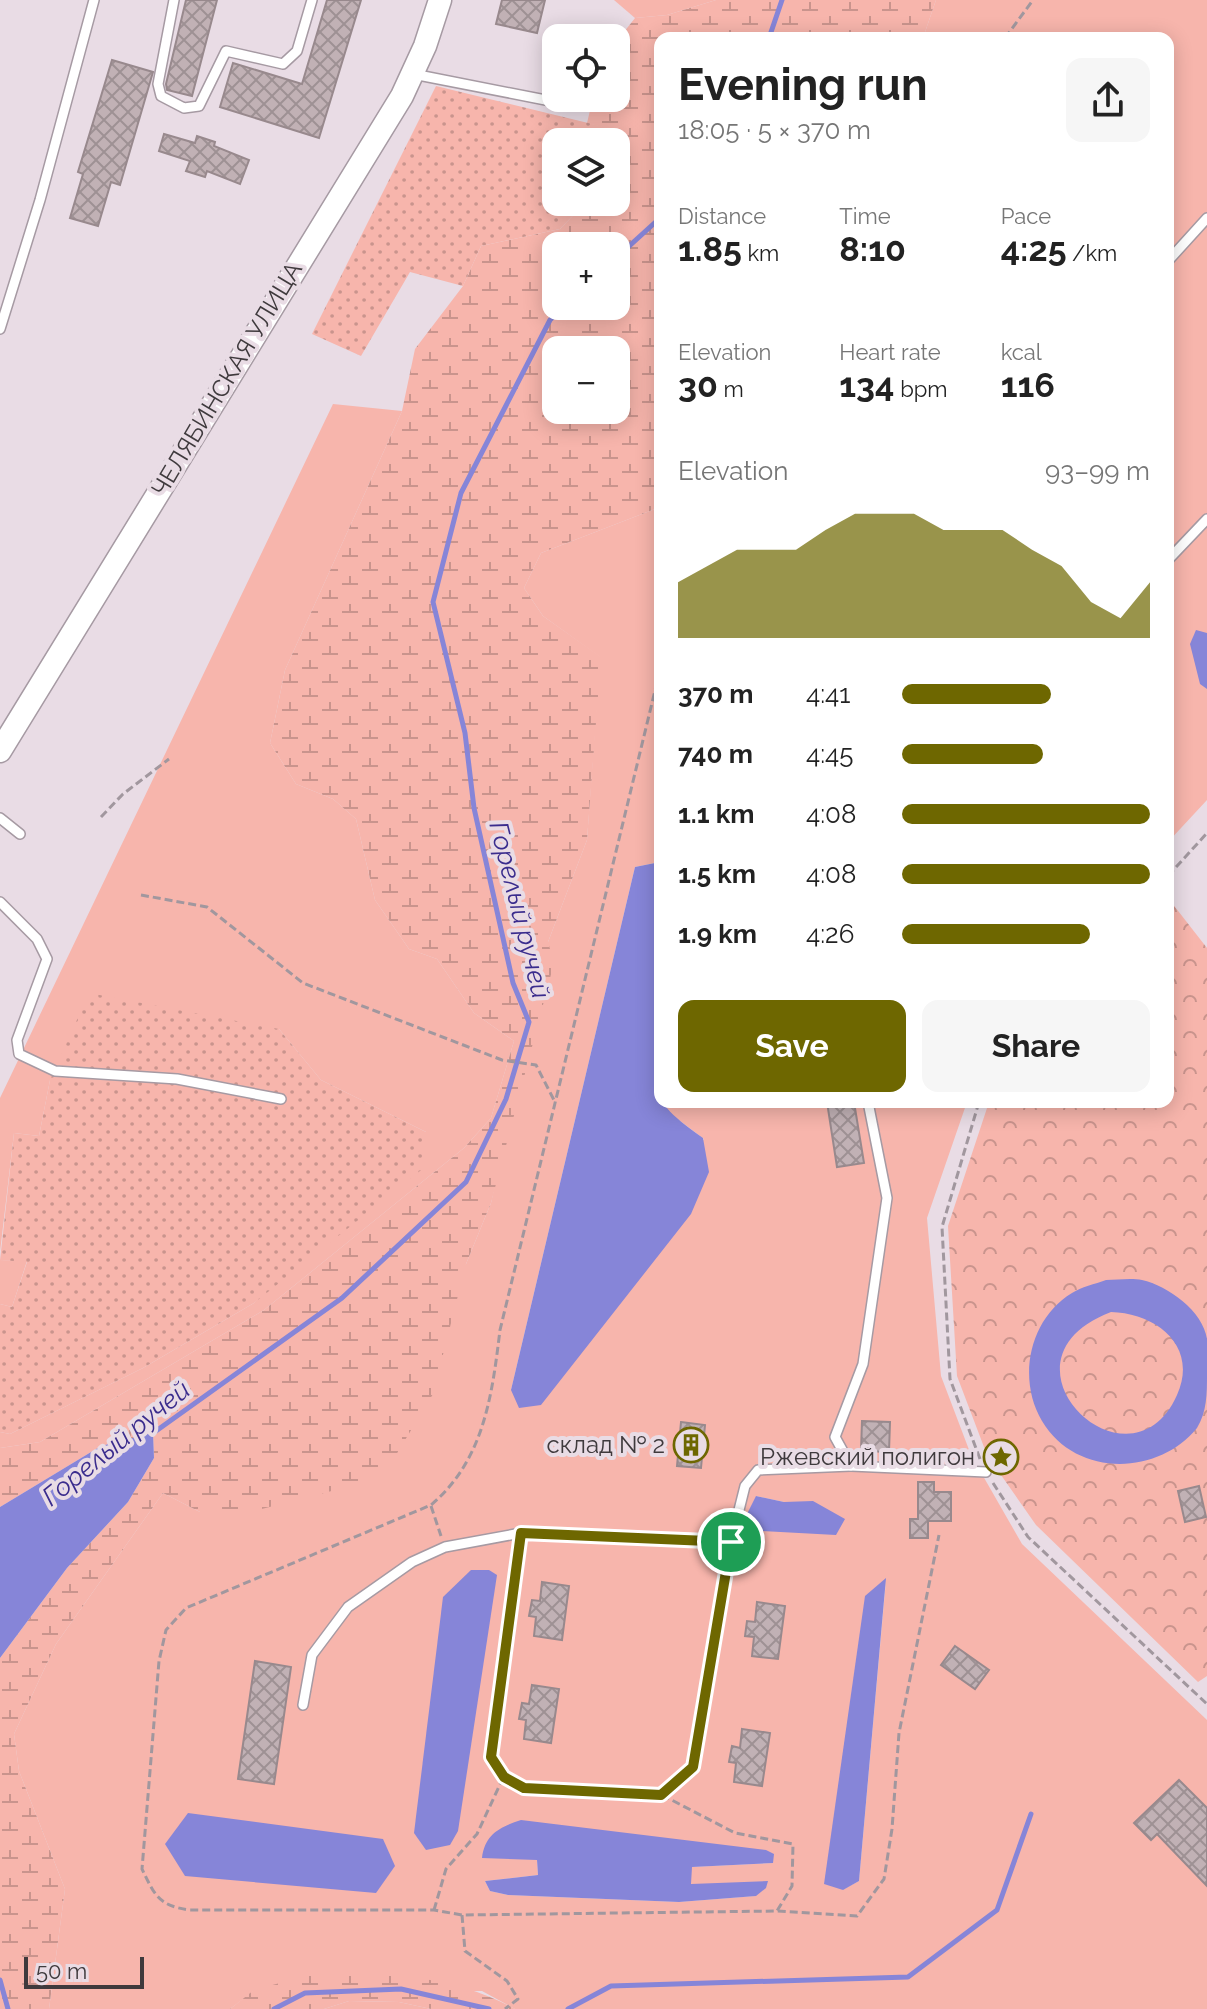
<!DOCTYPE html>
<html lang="en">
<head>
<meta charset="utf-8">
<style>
	:root { --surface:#fff; --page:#f6f6f6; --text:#222; --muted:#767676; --accent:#6e6700 }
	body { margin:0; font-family:Raleway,sans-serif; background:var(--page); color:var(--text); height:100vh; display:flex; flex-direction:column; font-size:30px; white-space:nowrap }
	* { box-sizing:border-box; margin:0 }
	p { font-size:26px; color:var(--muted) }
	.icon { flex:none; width:44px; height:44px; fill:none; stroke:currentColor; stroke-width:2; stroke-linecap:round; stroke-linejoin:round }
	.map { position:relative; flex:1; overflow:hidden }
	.panel { position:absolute; left:654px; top:32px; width:520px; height:1076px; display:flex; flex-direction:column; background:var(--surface); border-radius:16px; box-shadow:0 4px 20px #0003 }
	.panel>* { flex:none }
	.buttons { position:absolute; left:542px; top:24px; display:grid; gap:16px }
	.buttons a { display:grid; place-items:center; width:88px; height:88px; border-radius:16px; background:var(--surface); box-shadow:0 4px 20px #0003; font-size:40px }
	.scale { position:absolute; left:24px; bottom:20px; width:120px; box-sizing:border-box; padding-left:8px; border:4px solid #3f3a3d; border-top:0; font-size:22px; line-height:28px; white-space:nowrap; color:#3f3a3d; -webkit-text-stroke:6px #e9dce5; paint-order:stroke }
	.pin { position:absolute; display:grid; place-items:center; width:68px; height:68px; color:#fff; margin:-34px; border:4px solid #fff; border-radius:50%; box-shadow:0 2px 8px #0007 }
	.round { display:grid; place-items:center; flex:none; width:84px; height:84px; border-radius:16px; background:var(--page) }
	.headline { display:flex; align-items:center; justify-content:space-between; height:136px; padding:0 24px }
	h1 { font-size:44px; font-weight:700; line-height:60px }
	.metrics { display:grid; grid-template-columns:repeat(3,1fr); gap:12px; height:136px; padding:8px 24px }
	.metrics div { display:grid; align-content:center }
	.metrics b { font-size:34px; font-weight:700 }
	.metrics small { font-size:22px; font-weight:400 }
	.metrics p { font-size:22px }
	.chart { height:224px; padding:16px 24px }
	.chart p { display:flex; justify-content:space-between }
	.chart svg { width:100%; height:144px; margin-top:8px; fill:var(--accent); opacity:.7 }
	.primary-button { display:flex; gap:16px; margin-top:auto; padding:16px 24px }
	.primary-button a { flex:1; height:92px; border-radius:16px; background:var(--accent); color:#fff; font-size:32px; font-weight:700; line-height:92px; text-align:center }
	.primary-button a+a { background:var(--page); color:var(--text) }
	ul { padding:0 24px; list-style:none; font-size:26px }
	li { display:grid; grid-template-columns:128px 96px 1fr; align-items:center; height:60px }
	li i { height:20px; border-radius:10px; background:var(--accent) }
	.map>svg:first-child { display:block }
	.grass { fill:#f7b5ac; fill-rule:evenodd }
	.forest { fill:url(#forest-crowns) }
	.wetland { fill:url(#wetland-marsh); fill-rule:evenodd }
	.garden { fill:url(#garden-dots) }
	.water { fill:#8685d8; fill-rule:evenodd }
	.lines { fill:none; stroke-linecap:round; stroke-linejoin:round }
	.stream { stroke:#8685d8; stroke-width:5 }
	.building { fill:url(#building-cross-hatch); stroke:#98898d; stroke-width:2 }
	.service-casing { stroke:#a69aa3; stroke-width:12 }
	.tertiary-casing { stroke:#a69aa3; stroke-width:25 }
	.path { stroke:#a1979e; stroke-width:3; stroke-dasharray:8 4; stroke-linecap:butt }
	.service { stroke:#fff; stroke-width:9 }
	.tertiary { stroke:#fff; stroke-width:22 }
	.route-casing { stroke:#fff; stroke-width:16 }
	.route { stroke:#6e6700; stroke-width:10 }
	.labels { text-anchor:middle; stroke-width:8; stroke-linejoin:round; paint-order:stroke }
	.street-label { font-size:24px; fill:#3f3a3d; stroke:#e9dce5 }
	.poi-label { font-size:24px; fill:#3f3a3d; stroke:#e9dce5; text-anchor:end }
	.water-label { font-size:26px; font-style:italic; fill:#3a2c8d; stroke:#e9dce5 }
</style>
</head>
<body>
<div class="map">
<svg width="1207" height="2009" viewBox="0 0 1207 2009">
	<defs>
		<pattern id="forest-crowns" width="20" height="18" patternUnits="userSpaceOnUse" patternTransform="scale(2)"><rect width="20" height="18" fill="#f7b5ac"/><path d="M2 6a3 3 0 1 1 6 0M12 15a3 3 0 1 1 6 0" fill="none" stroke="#c9948d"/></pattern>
		<pattern id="wetland-marsh" width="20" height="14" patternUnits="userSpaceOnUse" patternTransform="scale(2)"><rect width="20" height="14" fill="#f7b5ac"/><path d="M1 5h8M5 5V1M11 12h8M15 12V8" fill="none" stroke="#c9948d"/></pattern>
		<pattern id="garden-dots" width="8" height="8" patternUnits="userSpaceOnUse" patternTransform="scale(2)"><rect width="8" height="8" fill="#f7b5ac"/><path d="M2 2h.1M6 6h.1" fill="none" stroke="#c9948d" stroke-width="1.8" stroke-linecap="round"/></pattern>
		<pattern id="building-cross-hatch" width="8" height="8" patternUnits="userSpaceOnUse" patternTransform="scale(2)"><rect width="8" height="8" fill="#c1b1b5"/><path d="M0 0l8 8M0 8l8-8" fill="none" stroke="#9e9194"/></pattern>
	</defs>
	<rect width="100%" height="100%" fill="#e9dce5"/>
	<g class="grass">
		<polygon points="614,0 716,0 667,15 635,18"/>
		<polygon points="936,0 1207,0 1207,800 1168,842 1168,38 923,38"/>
		<polygon points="333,404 402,411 285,670 270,743 296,784 333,799 356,819 375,900 409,949 437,959 474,1013 514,1041 491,1118 464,1148 264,1310 40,1442 0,1448 0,1432 10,1434 143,1368 254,1303 426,1132 321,1080 279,1029 50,1080 39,1136 14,1133 0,1252 0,1098"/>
		<path d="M660 503V862L635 867 511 1390 704 1139 667 1111 663 1102H967L927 1218 941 1376 971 1455 1022 1544 1207 1720V2009H515L482 1991 255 1990 230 2009H49L65 1889 19 1771 14 1734 56 1644 163 1493 200 1512 466 1264 491 1203 548 942 587 840 600 657 543 616 524 588 541 553 655 509ZM756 1496 784 1502H813L761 1531ZM886 1580 859 1881 842 1890ZM537 1860 773 1863 691 1867V1884L755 1896 679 1902 508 1895 490 1891 485 1881 538 1875Z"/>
		<polygon points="0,1260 27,1261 12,1307 0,1304"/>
		<polygon points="349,2001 399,2002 431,2009 324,2009"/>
	</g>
	<polygon class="forest" points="1168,898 1207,948 1207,1676 1198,1682 1036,1525 987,1455 957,1376 948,1226 989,1102 1168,1102"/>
	<g class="wetland">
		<path d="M716 0H936L923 38H660V503L655 509 541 553 524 588 543 616 601 657 587 840 548 942 554 963 491 1203 466 1264 433 1394 382 1478 246 1513 200 1512 163 1493 56 1644 14 1734 19 1771 65 1889 49 2009H0V1658L67 1568 128 1502 154 1458 153 1434 101 1446 0 1507V1448L40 1442 264 1310 464 1148 491 1118 514 1041 474 1013 437 959 409 949 375 900 356 819 333 799 296 784 270 743 285 670 402 411 415 349 463 286 481 246 560 229 586 202H616L617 131 587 123 593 98H616V42L635 18 667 15ZM556 246H616V306H556ZM556 350H616V410H556Z"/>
		<path d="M324 1971C394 1975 453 1975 515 2009H431L399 2002 349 2001 324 2009H230L254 1990Z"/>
	</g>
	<g class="garden">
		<polygon points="436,86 617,130 616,144 556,142 556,202 586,202 560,229 481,246 463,286 410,272 361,356 312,334"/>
		<polygon points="89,993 279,1029 321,1080 426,1132 425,1167 254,1303 143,1368 10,1434 0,1432 0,1304 12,1307 27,1262 0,1260 14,1133 39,1136 50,1080"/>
	</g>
	<g class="water">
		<polygon points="1196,630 1207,633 1207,689 1200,684 1190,644"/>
		<path d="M660 862V1055C643 1097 673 1116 703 1138L709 1172 691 1214 541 1405 519 1408 511 1390 635 867Z"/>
		<path d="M1106 1280C1117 1280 1131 1278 1142 1280 1168 1286 1203 1311 1207 1339 1207 1350 1207 1363 1207 1375 1207 1393 1207 1412 1197 1428 1158 1476 1076 1478 1042 1421 1017 1379 1029 1319 1072 1293 1081 1287 1095 1284 1106 1280ZM1111 1312C1156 1313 1199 1346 1177 1395 1130 1501 983 1361 1111 1312Z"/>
		<polygon points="153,1433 154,1458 128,1502 67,1568 0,1658 0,1507 101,1446"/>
		<polygon points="756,1496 784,1502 813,1501 845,1519 836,1535 761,1531 746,1516"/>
		<polygon points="471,1570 489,1570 497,1575 458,1831 450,1845 426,1850 414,1833 443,1597"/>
		<polygon points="886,1578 859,1881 843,1890 824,1884 865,1596"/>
		<polygon points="188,1813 383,1839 395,1866 376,1893 185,1876 165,1844"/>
		<path d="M521 1820 766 1850 774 1854 773 1863 692 1867 691 1884 768 1881 766 1888 756 1896 679 1902 508 1895 490 1891 485 1881 538 1875 537 1860 482 1858C485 1834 500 1827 521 1820Z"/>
	</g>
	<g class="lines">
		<g class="stream">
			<polyline points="769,38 782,0"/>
			<polyline points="616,258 660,218"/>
			<polyline points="149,1436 342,1298 466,1182 506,1099 529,1022 513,983 474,808 465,733 433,602 461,493 550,320 564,306"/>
			<polyline points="0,1980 8,2009"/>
			<polyline points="274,2009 305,1993 401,1989 489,2009"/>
			<polyline points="568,2009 611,1986 908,1977 997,1910 1031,1814"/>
		</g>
	</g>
	<g class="building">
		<polygon points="186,0 217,0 192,96 167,90 166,84"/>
		<polygon points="327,0 361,0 319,138 220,107 233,63 302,84"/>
		<polygon points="502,0 545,0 537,33 496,24"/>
		<polygon points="112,60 153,72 120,185 111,182 98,226 70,218 83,174 78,172"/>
		<polygon points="164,134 195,143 197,136 215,142 214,146 249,160 240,184 207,171 205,177 186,171 190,161 159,151"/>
		<polygon points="827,1102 854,1102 864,1163 837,1167"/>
		<polygon points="862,1421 890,1422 889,1452 861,1451"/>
		<polygon points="681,1422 705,1425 701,1468 677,1466"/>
		<polygon points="918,1482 934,1482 934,1492 951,1492 951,1521 928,1521 928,1538 910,1538 910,1519 918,1519"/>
		<polygon points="1199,1486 1206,1517 1185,1522 1178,1491"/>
		<polygon points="542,1582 569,1586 562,1640 534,1636 536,1617 529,1616 532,1600 540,1601"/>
		<polygon points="757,1602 785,1606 778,1659 752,1656 754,1637 745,1636 747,1621 755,1622"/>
		<polygon points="955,1646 989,1670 975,1689 941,1665"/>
		<polygon points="255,1661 291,1667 274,1784 238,1779"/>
		<polygon points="532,1685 559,1689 551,1743 524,1739 526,1720 519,1719 522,1703 529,1704"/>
		<polygon points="742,1729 770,1733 762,1786 734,1782 736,1763 729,1762 732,1746 740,1748"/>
		<polygon points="1179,1780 1207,1808 1207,1886 1157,1834 1151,1840 1134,1823"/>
	</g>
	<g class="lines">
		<g class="service-casing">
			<g id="service">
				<polyline points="174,0 158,84 161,96 184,108 199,106 226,51 283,64 297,51 312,0"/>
				<polyline points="413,74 571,105"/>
				<polyline points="1168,261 1207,218"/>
				<polyline points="0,329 40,200 94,0"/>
				<polyline points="1168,560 1207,519"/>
				<polyline points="0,818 20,834"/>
				<polyline points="0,902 37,939 47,959 17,1040 19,1054 55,1071 177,1079 281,1099"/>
				<polyline points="868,1102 887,1198 863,1364 835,1437 851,1466 986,1472"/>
				<polyline points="303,1705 312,1655 348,1607 412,1562 445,1547 521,1533 731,1542 745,1486 758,1470 851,1466"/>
			</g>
		</g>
		<g class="tertiary-casing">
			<polyline id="tertiary" points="0,751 402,96 425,46 440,0"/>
		</g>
		<g class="path">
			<polyline points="1005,38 1033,0"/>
			<path d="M660 670 500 1330C492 1396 484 1460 431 1505L186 1608 166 1630 159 1661 142 1869C155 1896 159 1906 190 1910H434L462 1915 777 1911 857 1916 884 1879 892 1829 899 1733 939 1535"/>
			<polyline points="101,817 123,794 169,759"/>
			<polyline points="1168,876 1207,833"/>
			<polyline points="141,895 207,907 303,983 502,1060 536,1065 555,1102"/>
			<polyline points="979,1102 942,1227 950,1379 980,1459"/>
			<polyline points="993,1483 1028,1537 1207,1704"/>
			<polyline points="431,1506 441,1536"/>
			<polyline points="520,1545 491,1757 504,1777 524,1788 661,1795 693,1767 729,1553"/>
			<polyline points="662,1795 735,1833 793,1844 792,1886 777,1911"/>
			<polyline points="434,1910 446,1869 477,1834 503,1778"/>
			<polyline points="462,1915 465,1951 507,1981 518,1999 505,2009"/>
		</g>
		<use href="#service" class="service"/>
		<use href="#tertiary" class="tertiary"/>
	</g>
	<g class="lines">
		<g class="route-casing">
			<polygon id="route" points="521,1533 731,1542 693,1767 661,1795 524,1788 504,1777 491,1757"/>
		</g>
		<use href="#route" class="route"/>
	</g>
	<defs>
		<g id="building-ring" transform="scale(1.8)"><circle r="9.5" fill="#e9dce5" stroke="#6e6700" stroke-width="1.5"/><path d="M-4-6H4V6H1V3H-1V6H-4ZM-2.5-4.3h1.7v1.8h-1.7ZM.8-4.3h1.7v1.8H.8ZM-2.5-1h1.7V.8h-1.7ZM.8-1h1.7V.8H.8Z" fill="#6e6700"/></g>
		<g id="sight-ring" transform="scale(1.8)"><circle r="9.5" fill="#e9dce5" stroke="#6e6700" stroke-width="1.5"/><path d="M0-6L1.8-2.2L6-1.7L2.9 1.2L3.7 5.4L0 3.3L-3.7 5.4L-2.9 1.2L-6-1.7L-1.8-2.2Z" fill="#6e6700"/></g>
	</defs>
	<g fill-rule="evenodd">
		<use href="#building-ring" x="691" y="1445"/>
		<use href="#sight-ring" x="1001" y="1457"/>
	</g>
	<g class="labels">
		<g class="street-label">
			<text transform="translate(227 379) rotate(-59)" y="8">ЧЕЛЯБИНСКАЯ УЛИЦА</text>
		</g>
		<g class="poi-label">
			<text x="665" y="1453">склад № 2</text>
			<text x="975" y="1465">Ржевский полигон</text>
		</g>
		<g class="water-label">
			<text transform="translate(520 910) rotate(76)" y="9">Горелый ручей</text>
			<text transform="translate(116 1443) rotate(-39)" y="9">Горелый ручей</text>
		</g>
	</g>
</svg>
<div class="buttons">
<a><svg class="icon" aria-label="locate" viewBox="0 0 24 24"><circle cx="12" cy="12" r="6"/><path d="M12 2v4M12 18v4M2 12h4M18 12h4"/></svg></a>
<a><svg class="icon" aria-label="layers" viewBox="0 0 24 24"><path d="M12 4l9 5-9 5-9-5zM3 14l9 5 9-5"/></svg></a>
<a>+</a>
<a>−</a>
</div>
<div class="scale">50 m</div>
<div class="pin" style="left:731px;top:1542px;background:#1e9e55"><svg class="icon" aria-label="arrive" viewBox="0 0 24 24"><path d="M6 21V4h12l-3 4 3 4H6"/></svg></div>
<section class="panel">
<div class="headline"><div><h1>Evening run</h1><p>18:05 · 5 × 370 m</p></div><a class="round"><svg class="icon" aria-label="share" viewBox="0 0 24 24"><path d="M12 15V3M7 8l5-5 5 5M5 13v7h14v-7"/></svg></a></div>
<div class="metrics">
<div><p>Distance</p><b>1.85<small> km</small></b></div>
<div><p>Time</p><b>8:10</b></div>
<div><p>Pace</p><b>4:25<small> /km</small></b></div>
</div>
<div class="metrics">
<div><p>Elevation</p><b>30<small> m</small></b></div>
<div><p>Heart rate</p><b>134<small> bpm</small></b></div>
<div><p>kcal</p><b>116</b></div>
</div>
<div class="chart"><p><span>Elevation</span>93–99 m</p>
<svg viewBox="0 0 160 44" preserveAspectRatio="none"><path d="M0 44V27L10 22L20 17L30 17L40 17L50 11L60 6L70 6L80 6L90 11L100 11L110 11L120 17L130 22L140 33L150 38L160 27V44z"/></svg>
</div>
<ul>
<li><b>370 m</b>4:41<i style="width:60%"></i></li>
<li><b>740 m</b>4:45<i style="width:57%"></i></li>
<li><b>1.1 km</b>4:08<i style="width:100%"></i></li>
<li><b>1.5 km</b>4:08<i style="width:100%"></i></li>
<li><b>1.9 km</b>4:26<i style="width:76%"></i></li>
</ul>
<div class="primary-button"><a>Save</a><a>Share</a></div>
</section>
</div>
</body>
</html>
